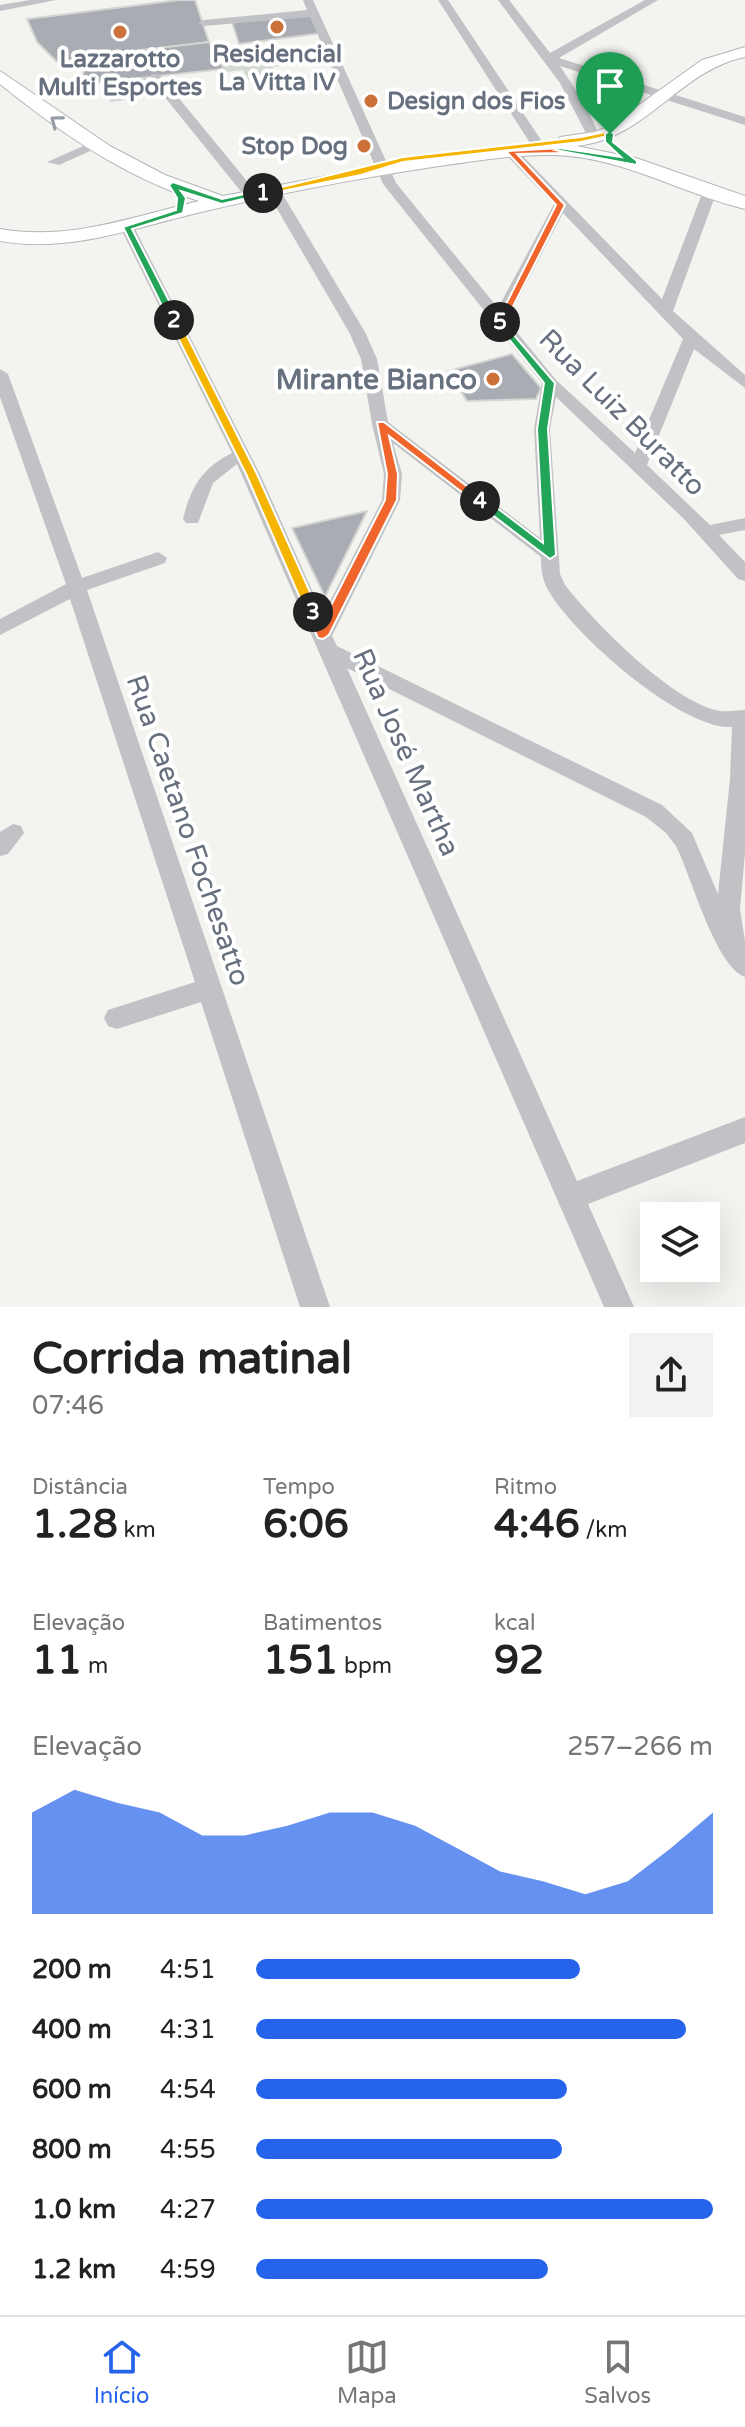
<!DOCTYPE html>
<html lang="pt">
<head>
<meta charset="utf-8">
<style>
	:root { --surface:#fff; --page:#f2f2f2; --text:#222; --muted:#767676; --line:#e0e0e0; --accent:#2563eb }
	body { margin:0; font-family:"Varela Round",sans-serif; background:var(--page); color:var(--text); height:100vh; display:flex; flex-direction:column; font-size:30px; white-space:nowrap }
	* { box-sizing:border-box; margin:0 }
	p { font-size:26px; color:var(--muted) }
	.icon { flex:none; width:44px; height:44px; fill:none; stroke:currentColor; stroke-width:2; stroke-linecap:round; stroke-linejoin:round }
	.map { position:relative; height:1307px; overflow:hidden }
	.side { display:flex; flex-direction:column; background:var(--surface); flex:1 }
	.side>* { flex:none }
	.buttons { position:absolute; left:640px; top:1202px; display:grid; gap:16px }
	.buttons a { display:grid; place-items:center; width:80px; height:80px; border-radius:0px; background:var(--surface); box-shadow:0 8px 32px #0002; font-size:40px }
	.pin { position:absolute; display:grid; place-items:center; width:68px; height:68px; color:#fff; margin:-82px -34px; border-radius:50% 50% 50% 0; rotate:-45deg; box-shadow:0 0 8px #0007 }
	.pin .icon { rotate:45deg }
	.km { position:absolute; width:40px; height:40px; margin:-20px; border-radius:50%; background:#222; color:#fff; font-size:22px; line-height:40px; text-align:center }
	.round { display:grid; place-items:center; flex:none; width:84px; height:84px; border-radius:0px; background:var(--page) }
	.head { display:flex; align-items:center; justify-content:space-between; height:136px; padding:0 32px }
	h1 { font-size:44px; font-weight:700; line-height:60px }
	.figures { display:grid; grid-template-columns:repeat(3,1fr); gap:12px; height:136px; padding:8px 32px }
	.figures div { display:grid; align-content:center }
	.figures b { font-size:40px; font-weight:700 }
	.figures small { font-size:22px; font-weight:400 }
	.figures p { font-size:22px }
	.chart { height:224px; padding:16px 32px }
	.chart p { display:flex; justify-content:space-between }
	.chart svg { width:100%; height:144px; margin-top:8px; fill:var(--accent); opacity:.7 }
	ul { padding:0 32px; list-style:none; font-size:26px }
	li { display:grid; grid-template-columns:128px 96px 1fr; align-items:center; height:60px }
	li i { height:20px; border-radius:10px; background:var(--accent) }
	.dock { display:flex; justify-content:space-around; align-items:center; height:112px; border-top:2px solid var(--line); background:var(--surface); font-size:22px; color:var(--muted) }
	.dock a { display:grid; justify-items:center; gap:4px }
	.dock .selected { color:var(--accent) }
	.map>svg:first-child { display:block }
	.green { fill:#d4dad2 }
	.building { fill:#a9adb3; stroke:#d5d5d3; stroke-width:2 }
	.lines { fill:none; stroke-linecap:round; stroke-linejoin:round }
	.secondary-casing { stroke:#b2b5ba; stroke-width:2 }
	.street { fill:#c0c2c5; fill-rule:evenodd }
	.secondary { fill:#fff; fill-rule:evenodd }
	.oneway { stroke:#959ba5 }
	.split-1 { fill:#f5b400; stroke:#fff; stroke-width:2 }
	.split-2 { fill:#22a559; stroke:#fff; stroke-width:2 }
	.split-3 { fill:#f5b400; stroke:#fff; stroke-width:2 }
	.split-4 { fill:#f0652b; stroke:#fff; stroke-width:2 }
	.split-5 { fill:#22a559; stroke:#fff; stroke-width:2 }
	.split-6 { fill:#f0652b; stroke:#fff; stroke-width:2 }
	.split-7 { fill:#22a559; stroke:#fff; stroke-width:2 }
	.poi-dot { fill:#cb7139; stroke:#fff; stroke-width:3 }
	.labels { text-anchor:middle; stroke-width:8; stroke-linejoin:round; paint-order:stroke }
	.far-poi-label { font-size:24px; font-weight:bold; fill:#67707e; stroke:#fff }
	.poi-label { font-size:28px; font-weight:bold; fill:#67707e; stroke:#fff; text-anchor:end }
	.street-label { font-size:28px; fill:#67707e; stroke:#fff }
</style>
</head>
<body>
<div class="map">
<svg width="745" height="1307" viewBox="0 0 745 1307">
	<rect width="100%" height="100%" fill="#f3f4f0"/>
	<polygon class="green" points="263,51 265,56 316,51 322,62 273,67 276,77 246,80 243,70 226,72 218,55"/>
	<g class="building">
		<polygon points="179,0 195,0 209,42 57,62 37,42 27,19"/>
		<polygon points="313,13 323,33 239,44 232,22"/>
		<polygon points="209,42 224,69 84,84 82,57"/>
		<polygon points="145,78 155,95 111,101 105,82"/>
		<polygon points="512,354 541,388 536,399 467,401 448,371"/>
		<polygon points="367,511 325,597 292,528"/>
	</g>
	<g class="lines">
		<g class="secondary-casing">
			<path id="secondary" d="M745 47V57C678 71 647 139 576 146L636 158 745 196V209C680 193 623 157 554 155 515 154 477 161 439 166 359 178 280 193 201 212 133 228 71 253 0 241V229C70 241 132 217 199 201 124 177 61 133 0 84V71L110 146 165 175 223 196 420 158 503 147 559 145 557 141 560 137 595 132 608 127 702 60Z"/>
		</g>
		<g class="street">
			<polygon points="30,0 56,0 0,11 0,5"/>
			<path d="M303 0H313L396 183 498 308 554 204 505 154V148H515L662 299 703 191 710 187 717 191 673 311 745 375V388L694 349 647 465 710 525 745 518V530L719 535 745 562V581L738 579 684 519 556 397 550 429 560 574 565 585C594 622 673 703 720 711 728 712 737 710 745 710V853L740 909 745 941V977C715 966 691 875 676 846L666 833 646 817 347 668 577 1181 745 1117V1143L588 1204 634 1307H604L237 464 213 483 198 523H186L183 519C191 487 202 468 232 453L120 227 127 223 134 227 260 474 323 615 382 500 384 474 372 424 361 359 349 332 266 190 273 186 280 190 365 332 377 359 388 422 540 538 534 429 542 383 383 184 310 17 204 26 198 23 204 20 307 10ZM563 213 683 339 635 453 556 380 507 320ZM393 443 541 557C541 568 542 578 547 588 570 632 681 730 732 727L730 779 718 894 692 833 662 805 337 646 332 636 400 500 402 474Z"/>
			<polygon points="438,0 448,0 543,143 542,146 532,146"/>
			<polygon points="498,0 509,0 550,53 645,0 658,0 559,58 745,117 745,125 560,66 583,101 601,138 590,141 560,83"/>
			<polygon points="151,74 159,74 261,198 261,204 251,204 151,80"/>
			<polygon points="88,144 99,147 59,165 47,162"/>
			<polygon points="0,369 8,374 82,578 158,552 167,558 165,563 87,590 330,1307 300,1307 201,1002 117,1029 108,1026 104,1018 108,1010 195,982 70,599 0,635 0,619 66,584 0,397"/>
			<polygon points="13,824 21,826 24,833 8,854 0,856 0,832"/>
		</g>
		<use href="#secondary" class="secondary"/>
	</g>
	<defs><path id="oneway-chevron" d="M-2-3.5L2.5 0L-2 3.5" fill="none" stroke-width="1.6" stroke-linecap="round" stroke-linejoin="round" transform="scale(2)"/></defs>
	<use class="oneway" href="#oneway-chevron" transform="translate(56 121) rotate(-143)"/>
	<polygon class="split-1" points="610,131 613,135 581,142 403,162 361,175 263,195 258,193 403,157 581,137"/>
	<polygon class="split-2" points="173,182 222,199 263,190 267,193 222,204 181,191 186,198 183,213 132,229 179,320 174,323 169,320 123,227 176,210 177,198 169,185"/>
	<polygon class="split-3" points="174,317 179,320 257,474 319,612 317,616 313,617 306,612 246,474 169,320"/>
	<polygon class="split-4" points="377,422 384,422 486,501 476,503 389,436 398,474 397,500 329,635 323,639 318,638 306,612 313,608 317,609 323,621 385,500 387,474"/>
	<polygon class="split-5" points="500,319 555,383 548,429 556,555 550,559 474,501 484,498 543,543 537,429 544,383 495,322"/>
	<polygon class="split-6" points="562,148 559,153 517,154 565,205 505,322 496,324 556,205 506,151"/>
	<polygon class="split-7" points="610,131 614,134 613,142 637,161 637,165 555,150 559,148 621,157 605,142 605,134"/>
	<g class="poi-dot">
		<circle cx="277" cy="27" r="8"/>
		<circle cx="120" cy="32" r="8"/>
		<circle cx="371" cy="101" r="8"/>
		<circle cx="364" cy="146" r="8"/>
		<circle cx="493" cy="379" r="8"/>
	</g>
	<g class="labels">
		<g class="far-poi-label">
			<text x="277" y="62">Residencial<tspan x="277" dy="28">La Vitta IV</tspan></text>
			<text x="120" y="67">Lazzarotto<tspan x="120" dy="28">Multi Esportes</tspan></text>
			<text x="387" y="109" text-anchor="start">Design dos Fios</text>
			<text x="348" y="154" text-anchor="end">Stop Dog</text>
		</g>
		<g class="poi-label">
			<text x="477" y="389">Mirante Bianco</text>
		</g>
		<g class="street-label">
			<text transform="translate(623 412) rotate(45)" y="10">Rua Luiz Buratto</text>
			<text transform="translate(407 752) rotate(66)" y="10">Rua José Martha</text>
			<text transform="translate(189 830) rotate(71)" y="10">Rua Caetano Fochesatto</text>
		</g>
	</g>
</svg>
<div class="buttons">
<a><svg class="icon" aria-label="layers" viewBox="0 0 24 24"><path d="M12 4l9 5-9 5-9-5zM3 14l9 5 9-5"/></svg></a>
</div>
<div class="pin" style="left:610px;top:134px;background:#1e9e55"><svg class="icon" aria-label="arrive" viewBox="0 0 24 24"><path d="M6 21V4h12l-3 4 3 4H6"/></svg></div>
<b class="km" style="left:263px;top:193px">1</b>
<b class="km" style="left:174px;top:320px">2</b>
<b class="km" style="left:313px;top:612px">3</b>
<b class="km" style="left:480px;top:501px">4</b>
<b class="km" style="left:500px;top:322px">5</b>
</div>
<section class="side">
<div class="head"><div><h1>Corrida matinal</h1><p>07:46</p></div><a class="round"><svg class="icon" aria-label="share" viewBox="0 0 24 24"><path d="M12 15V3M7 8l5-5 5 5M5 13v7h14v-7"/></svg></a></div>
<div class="figures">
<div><p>Distância</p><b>1.28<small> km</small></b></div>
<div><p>Tempo</p><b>6:06</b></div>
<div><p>Ritmo</p><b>4:46<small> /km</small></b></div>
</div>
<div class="figures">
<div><p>Elevação</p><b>11<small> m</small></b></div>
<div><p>Batimentos</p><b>151<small> bpm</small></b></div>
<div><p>kcal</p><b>92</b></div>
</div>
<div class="chart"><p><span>Elevação</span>257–266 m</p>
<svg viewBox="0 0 160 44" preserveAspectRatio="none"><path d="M0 44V13L10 6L20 10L30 13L40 20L50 20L60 17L70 13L80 13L90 17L100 24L110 31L120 34L130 38L140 34L150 24L160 13V44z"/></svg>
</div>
<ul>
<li><b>200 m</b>4:51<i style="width:71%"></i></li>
<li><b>400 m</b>4:31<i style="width:94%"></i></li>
<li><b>600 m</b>4:54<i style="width:68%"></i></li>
<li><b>800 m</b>4:55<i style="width:67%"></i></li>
<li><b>1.0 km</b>4:27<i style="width:100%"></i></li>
<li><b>1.2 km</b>4:59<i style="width:64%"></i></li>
</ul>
</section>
<nav class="dock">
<a class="selected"><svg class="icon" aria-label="home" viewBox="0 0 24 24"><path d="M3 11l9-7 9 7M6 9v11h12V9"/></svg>Início</a>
<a><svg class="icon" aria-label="map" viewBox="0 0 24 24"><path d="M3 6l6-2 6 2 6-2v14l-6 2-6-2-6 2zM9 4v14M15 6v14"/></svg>Mapa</a>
<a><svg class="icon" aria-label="saved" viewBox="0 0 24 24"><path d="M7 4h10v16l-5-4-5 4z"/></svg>Salvos</a>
</nav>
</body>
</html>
